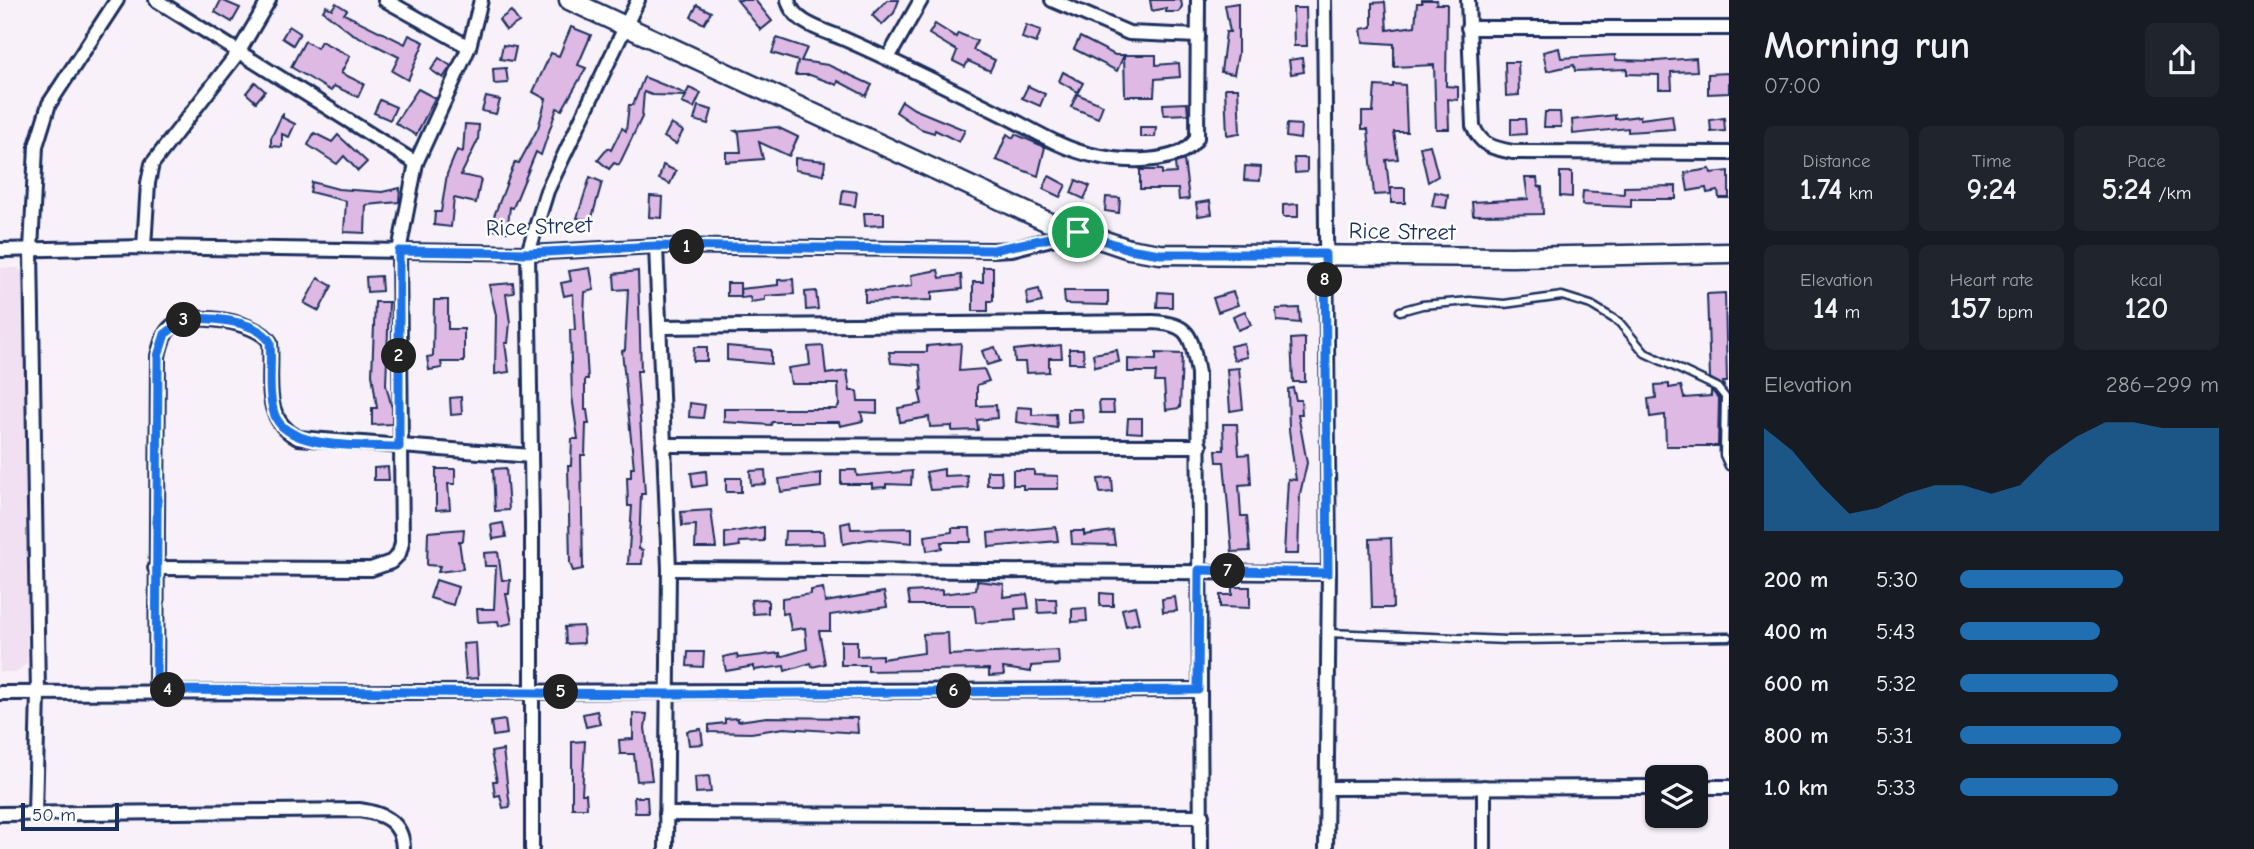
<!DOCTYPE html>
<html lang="en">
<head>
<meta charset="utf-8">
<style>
	:root { --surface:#171b24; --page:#20242c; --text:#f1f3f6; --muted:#9ea1a6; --accent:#1f6fb2 }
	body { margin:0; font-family:"Comic Neue",sans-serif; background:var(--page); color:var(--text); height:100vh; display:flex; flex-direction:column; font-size:26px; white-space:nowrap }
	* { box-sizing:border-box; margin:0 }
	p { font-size:23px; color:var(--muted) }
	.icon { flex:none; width:38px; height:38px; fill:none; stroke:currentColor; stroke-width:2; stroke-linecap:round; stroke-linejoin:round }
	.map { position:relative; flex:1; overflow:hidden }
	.side { display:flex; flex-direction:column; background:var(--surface); width:525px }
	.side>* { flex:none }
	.fabs { position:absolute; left:1645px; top:765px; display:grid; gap:14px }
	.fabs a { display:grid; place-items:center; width:63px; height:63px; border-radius:10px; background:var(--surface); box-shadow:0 2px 5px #0004; font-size:35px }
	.scale { position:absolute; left:21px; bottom:18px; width:98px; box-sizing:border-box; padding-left:7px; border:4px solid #1b2f5e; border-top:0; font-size:19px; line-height:24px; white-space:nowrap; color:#1b2f5e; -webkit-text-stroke:5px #fff; paint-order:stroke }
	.pin { position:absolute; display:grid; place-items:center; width:60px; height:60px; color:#fff; margin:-30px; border:4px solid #fff; border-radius:50%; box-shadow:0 2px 7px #0007 }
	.km { position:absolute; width:35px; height:35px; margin:-18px; border-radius:50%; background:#222; color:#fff; font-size:19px; line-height:35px; text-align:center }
	.round { display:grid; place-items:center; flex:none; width:74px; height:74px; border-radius:10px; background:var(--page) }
	.overview { display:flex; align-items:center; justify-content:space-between; height:119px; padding:0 35px }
	h1 { font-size:38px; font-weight:800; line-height:52px }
	.figures { display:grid; grid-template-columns:repeat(3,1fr); gap:10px; height:119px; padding:7px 35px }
	.figures div { display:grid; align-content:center; border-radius:10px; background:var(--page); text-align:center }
	.figures b { font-size:30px; font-weight:800 }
	.figures small { font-size:19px; font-weight:400 }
	.figures p { font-size:19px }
	.chart { height:196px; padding:14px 35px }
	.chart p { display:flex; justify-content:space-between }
	.chart svg { width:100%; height:126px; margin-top:7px; fill:var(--accent); opacity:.7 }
	ul { padding:0 35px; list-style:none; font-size:23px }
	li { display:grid; grid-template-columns:112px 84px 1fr; align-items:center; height:52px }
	li i { height:18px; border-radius:9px; background:var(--accent) }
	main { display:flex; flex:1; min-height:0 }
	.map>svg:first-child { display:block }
	.built { fill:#f0e0f2 }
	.building { fill:#deb9e3; stroke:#1b2f5e; stroke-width:2 }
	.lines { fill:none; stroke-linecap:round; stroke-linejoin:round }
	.lane-casing { stroke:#1b2f5e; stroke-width:11 }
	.street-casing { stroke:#1b2f5e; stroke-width:18 }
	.secondary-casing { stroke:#1b2f5e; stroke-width:23 }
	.lane { stroke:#fff; stroke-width:6 }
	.street { stroke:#fff; stroke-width:12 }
	.secondary { stroke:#fff; stroke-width:18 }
	.route-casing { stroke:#fff; stroke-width:14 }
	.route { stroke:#1a73e8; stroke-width:9 }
	.labels { text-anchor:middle; stroke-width:5; stroke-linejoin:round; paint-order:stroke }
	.street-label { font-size:23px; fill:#1b2f5e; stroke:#fff }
</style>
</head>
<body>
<main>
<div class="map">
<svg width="1729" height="849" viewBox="0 0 1729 849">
	<rect width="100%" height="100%" fill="#f8f1f9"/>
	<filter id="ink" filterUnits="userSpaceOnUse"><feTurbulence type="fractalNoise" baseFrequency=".0143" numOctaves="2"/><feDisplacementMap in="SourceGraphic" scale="14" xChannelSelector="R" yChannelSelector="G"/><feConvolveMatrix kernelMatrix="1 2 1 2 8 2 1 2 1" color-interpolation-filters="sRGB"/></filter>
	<g filter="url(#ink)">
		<polygon class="built" points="0,268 18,268 28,278 27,663 17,672 0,672"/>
		<g class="building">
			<polygon points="221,0 240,8 232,22 215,12"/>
			<polygon points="737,0 755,0 772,21 761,30"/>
			<polygon points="887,0 899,0 894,13 882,25 872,15"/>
			<polygon points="1150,0 1181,0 1182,6 1179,12 1166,12 1166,8 1152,11"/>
			<polygon points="1422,0 1437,0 1436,4 1447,4 1446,86 1458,87 1458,100 1448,99 1449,129 1436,129 1434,65 1394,67 1394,44 1363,42 1361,29 1372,27 1372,3 1385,2 1387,30 1415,26 1417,3 1422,3"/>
			<polygon points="336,3 347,10 344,14 405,44 409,35 424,42 408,80 392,71 399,57 351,33 323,11 326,6 332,9"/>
			<polygon points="1238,3 1238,54 1234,74 1221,72 1226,32 1230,32 1225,5"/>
			<polygon points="697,5 711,12 704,24 691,17"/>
			<polygon points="1293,8 1306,8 1307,46 1294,46"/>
			<polygon points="511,11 519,22 506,30 499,20"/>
			<polygon points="935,24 956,37 958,33 977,41 973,50 995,60 990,71 968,61 965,67 953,61 957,51 929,34"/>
			<polygon points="1026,25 1041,30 1036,43 1022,38"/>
			<polygon points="289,26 300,33 293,45 282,38"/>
			<polygon points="571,27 591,35 578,65 586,68 562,110 557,108 541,155 536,152 513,208 510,207 507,232 493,230 494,216 515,162 519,163 538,128 546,99 533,92 551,53 559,56"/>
			<polygon points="1080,37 1115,55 1124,55 1117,71 1074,49"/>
			<polygon points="777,38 807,48 801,61 828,65 872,85 866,96 838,81 837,85 810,75 795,75 798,61 772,53"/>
			<polygon points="305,41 317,48 321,41 350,56 341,73 364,84 358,97 334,86 331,91 291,67"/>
			<polygon points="503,45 516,47 513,61 500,59"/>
			<polygon points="1559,48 1561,58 1615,55 1615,60 1656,61 1696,58 1697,71 1671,72 1672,89 1659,89 1659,75 1627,74 1627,69 1575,71 1574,65 1547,71 1543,52"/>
			<polygon points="1124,55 1156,55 1156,65 1179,63 1180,77 1155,79 1154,96 1125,96"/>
			<polygon points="439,58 451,66 443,78 431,70"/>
			<polygon points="1302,58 1304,72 1291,74 1289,60"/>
			<polygon points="1505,62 1518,62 1519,95 1506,96"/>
			<polygon points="506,68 508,83 494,84 493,69"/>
			<polygon points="1063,72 1083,83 1078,92 1059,81"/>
			<polygon points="1729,73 1729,93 1708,94 1708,74"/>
			<polygon points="644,77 686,94 689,88 701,93 694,108 682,103 686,96 652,95 644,92 642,117 619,165 614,163 609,169 598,160 608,148 611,150 622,128 626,131 629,105 633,105"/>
			<polygon points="255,82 265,91 256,102 246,93"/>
			<polygon points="1393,84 1405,85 1407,132 1394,132 1398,159 1386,160 1390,194 1374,195 1368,129 1362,129 1362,112 1373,112 1375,86 1393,87"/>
			<polygon points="1028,86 1045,94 1040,106 1022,98"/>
			<polygon points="1225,88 1238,88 1240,133 1227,135"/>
			<polygon points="418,89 435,98 416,135 395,123"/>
			<polygon points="1077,94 1103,105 1098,118 1071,107"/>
			<polygon points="486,97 500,100 496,114 482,111"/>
			<polygon points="380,100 396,107 390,120 374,113"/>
			<polygon points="902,101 914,109 965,130 959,142 935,130 934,133 921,129 896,112"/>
			<polygon points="1187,103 1188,114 1164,115 1163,104"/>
			<polygon points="698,106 712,110 708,124 694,120"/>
			<polygon points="1545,112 1560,112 1561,127 1544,127"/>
			<polygon points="283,113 283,118 295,124 289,137 282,134 282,147 271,146 271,138"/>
			<polygon points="1615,115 1615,119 1640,116 1640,119 1672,115 1674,129 1628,132 1628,128 1573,134 1572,120"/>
			<polygon points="1724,118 1725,131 1711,132 1710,120"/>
			<polygon points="1511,119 1525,119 1526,134 1511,135"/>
			<polygon points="465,124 479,125 478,140 461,175 481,179 476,203 454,198 451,227 434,225 435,212 441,212 447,174 457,150 463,152"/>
			<polygon points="671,124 683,131 676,144 664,137"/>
			<polygon points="1287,124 1301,125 1300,139 1286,137"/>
			<polygon points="777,127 798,137 789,156 759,142 763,159 726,162 726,152 741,152 739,133 735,131"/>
			<polygon points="1140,127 1156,127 1155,137 1140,137"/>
			<polygon points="314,133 332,142 338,135 367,162 358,171 344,156 337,164 308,145"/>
			<polygon points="1007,134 1013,138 1015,134 1045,147 1038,176 996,160"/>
			<polygon points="1430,145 1438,176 1428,182 1420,147"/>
			<polygon points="795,158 825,161 824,175 795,170"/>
			<polygon points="1294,158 1307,158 1307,172 1295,173"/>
			<polygon points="1184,160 1189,199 1179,200 1178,189 1140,189 1140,170 1162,170 1162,174 1176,173 1175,163"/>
			<polygon points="663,165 676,171 670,184 659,179"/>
			<polygon points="1245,166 1261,167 1260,181 1244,180"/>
			<polygon points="1710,169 1711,173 1729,171 1729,198 1719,198 1718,191 1707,193 1706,188 1688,191 1685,173"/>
			<polygon points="1560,172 1572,172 1572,197 1560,196"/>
			<polygon points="1049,176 1066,185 1060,197 1043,189"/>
			<polygon points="590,177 602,182 591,221 577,218"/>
			<polygon points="1525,178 1537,178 1538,186 1542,187 1543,214 1473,215 1472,202 1528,199"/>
			<polygon points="1076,180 1090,186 1084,199 1071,193"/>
			<polygon points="312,182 338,189 382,192 400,188 399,202 366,205 365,233 344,232 346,201 310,192"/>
			<polygon points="1676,186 1676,199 1631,199 1631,207 1582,205 1583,191 1624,194 1624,187"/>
			<rect x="1391" y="188" width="14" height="15"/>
			<polygon points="843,190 857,192 855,206 841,204"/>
			<polygon points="1435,192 1448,195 1446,208 1432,206"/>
			<polygon points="650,196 663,197 662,218 649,217"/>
			<polygon points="1106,197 1120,198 1119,213 1105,211"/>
			<polygon points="1210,201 1212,214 1198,216 1196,203"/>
			<polygon points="1298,204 1298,217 1283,217 1283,205"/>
			<polygon points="864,213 884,213 884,225 865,226"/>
			<polygon points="983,267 993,267 993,301 988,301 988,311 973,311 973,282 983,282"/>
			<polygon points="590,268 594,290 585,292 584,315 588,379 585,379 585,410 587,410 589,424 586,424 585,455 581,455 583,569 573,571 570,563 568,466 571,466 572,439 578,439 572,396 570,330 575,330 573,294 564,296 561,283 571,281 569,271"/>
			<polygon points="938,270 940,278 961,275 962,289 932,292 932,300 865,302 865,289 879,291 912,286 911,275"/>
			<polygon points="638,271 641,371 637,371 645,494 641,494 639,549 643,550 642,564 628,564 632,506 628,506 627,477 631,477 631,468 634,468 622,351 625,350 628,289 615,290 614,274"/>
			<polygon points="381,276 382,291 367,292 366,277"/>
			<polygon points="318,278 332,286 319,311 304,303"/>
			<polygon points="793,279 794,294 765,296 765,300 751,302 750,297 741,298 740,289 778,285 778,280"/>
			<polygon points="513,283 514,293 506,294 510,323 508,343 505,343 509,372 495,374 496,315 489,285"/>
			<rect x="727" y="283" width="13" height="13"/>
			<polygon points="1039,289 1042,302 1028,305 1026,292"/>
			<polygon points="816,291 818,309 806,310 805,292"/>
			<polygon points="1064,291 1108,291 1108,305 1065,304"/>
			<polygon points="1158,292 1172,293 1172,307 1157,307"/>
			<polygon points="1233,292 1238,305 1218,312 1213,298"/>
			<polygon points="1725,293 1727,382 1723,382 1724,386 1710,378 1707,294"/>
			<polygon points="434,300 448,300 448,329 464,329 464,362 441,362 442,368 429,370 427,357 433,356"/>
			<polygon points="375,302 389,302 386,385 392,408 392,424 372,425 372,408 377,408 372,374"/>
			<polygon points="1299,308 1300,323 1277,321 1276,309"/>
			<polygon points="1245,311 1251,325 1238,330 1233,316"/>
			<polygon points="1305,338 1305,382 1293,382 1291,339"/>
			<polygon points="961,343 959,371 984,369 989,381 977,385 977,406 996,405 997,418 977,420 978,430 952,431 952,426 930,427 929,417 900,422 898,408 922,404 919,391 922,390 920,365 891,363 889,352 927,352 927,346"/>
			<polygon points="1244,343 1247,357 1234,360 1230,346"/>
			<polygon points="1061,345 1062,358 1049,358 1049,372 1026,373 1025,362 1015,362 1014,350"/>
			<polygon points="727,346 771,350 771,364 727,360"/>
			<polygon points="823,346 826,374 847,371 850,391 857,391 858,401 877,401 877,413 861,412 863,421 840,426 839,422 772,422 771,425 724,422 724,409 836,409 839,405 838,384 791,384 788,368 810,365 808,347"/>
			<polygon points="694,347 707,347 707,361 693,361"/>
			<polygon points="995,347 1000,361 987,365 982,351"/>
			<polygon points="1069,349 1083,349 1084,363 1069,363"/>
			<polygon points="1117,350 1119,362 1095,367 1093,354"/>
			<polygon points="1156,353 1182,354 1180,408 1166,410 1164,382 1155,382 1156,372 1128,372 1128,359 1156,360"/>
			<polygon points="1239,368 1243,409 1230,411 1227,369"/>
			<polygon points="1669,384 1669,388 1681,386 1684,398 1711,396 1711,390 1713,392 1719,399 1718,446 1666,446 1665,415 1650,417 1648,399 1656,398 1655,385"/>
			<polygon points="1293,388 1296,400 1301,400 1302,414 1298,414 1307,463 1300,494 1298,554 1284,554 1288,479 1296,480 1289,430 1288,389"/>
			<polygon points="461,397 462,414 451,415 450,398"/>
			<polygon points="1099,401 1113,401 1114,413 1100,413"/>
			<polygon points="690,403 705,405 703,418 689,417"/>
			<polygon points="1017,407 1032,408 1032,415 1056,414 1057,428 1016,422"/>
			<polygon points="1068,409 1082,409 1083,422 1068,423"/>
			<polygon points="1128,418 1142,418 1142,433 1127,432"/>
			<polygon points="1223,424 1237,424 1239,455 1249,454 1251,484 1239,485 1241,516 1247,516 1250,551 1232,552 1224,462 1217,462 1216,450 1224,450"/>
			<polygon points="388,467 389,480 374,480 374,468"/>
			<polygon points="506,468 509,510 495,511 493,469"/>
			<polygon points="436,469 455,469 455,484 448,484 450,509 436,510"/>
			<polygon points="944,469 944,476 967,475 968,488 930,490 926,472"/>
			<polygon points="765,470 766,484 751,485 750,471"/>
			<polygon points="841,470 856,470 857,476 912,471 911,485 886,484 886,487 872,488 872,484 841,484"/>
			<polygon points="1013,470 1034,470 1034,475 1058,476 1058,489 1023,489 1023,485 1013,485"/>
			<polygon points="706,471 707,485 693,487 691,473"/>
			<polygon points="987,471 1001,471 1002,485 987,485"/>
			<polygon points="821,473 821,487 781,492 779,479"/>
			<rect x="726" y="478" width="15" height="14"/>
			<polygon points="1112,478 1113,492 1100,493 1098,479"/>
			<polygon points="711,510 716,548 695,548 696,525 682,526 681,512"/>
			<polygon points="850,522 851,529 912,528 912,543 870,539 843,544 841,524"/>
			<polygon points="503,523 506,537 493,539 491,525"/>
			<polygon points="764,527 764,541 739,542 740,546 725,548 725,533"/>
			<polygon points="1056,527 1058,541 989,547 988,533"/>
			<polygon points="952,528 970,528 971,542 941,542 942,548 927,551 925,536 952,532"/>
			<polygon points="464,529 463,541 459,541 463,569 438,572 440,566 427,565 428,532"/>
			<polygon points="785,531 823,531 824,544 784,545"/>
			<polygon points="1071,531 1084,531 1084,535 1113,531 1115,545 1072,544"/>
			<polygon points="1391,538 1393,608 1372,608 1370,539"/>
			<polygon points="498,552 502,580 510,580 509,594 506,594 512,623 499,626 498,621 478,622 477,609 494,609 496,566 485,566 484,553"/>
			<polygon points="436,580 458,587 453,605 430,598"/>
			<polygon points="977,581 1004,584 1003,597 1027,594 1029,608 1015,609 1016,620 976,623 974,605 910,605 908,592 942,590 942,594 976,590"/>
			<polygon points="1232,587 1250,587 1250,608 1220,607 1220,595 1232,595"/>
			<polygon points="823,588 825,602 884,592 887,607 830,615 830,631 819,631 825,664 812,667 811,663 785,671 784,666 754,670 754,666 726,671 723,657 737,654 738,658 780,653 780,657 807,649 805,628 791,630 788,613 782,614 782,598 811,594 811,590"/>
			<polygon points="1100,593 1113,594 1113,606 1100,606"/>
			<polygon points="1175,597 1177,611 1163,612 1162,599"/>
			<polygon points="764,599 768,600 768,613 753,614 751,600"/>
			<polygon points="1037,599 1056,599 1057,612 1038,613"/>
			<polygon points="1135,606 1139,623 1126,626 1122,609"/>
			<polygon points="1086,608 1087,621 1072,622 1072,609"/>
			<polygon points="583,626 584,643 566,644 565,627"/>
			<polygon points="948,633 949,655 1058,650 1059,664 1031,666 1031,672 1003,668 1004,675 989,676 989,669 868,671 868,665 841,665 841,641 857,641 857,656 882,655 882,659 924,653 923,634"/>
			<polygon points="476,643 478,678 466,679 463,644"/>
			<polygon points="688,652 704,652 703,667 687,666"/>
			<polygon points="597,711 600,724 586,727 583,714"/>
			<polygon points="633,713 647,714 645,728 652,780 637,781 634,754 620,754 619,740 633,739"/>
			<polygon points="767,717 857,718 858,733 784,728 751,733 709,732 709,725 725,723 725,719 738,718 738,721"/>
			<polygon points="505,720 507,734 493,736 491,722"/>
			<polygon points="701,729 703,744 689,745 687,731"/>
			<polygon points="585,741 582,794 586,794 587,808 572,808 572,742"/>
			<polygon points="503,750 510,807 503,808 500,795 495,796 493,781 497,781 491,752"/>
			<polygon points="709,776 711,792 696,793 695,777"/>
			<polygon points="634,797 647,797 648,813 635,813"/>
		</g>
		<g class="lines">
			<g class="lane-casing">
				<g id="lane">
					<polyline points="1400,311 1422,305 1470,301 1504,304 1562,296 1591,305 1619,322 1645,353 1717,387 1725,397 1724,455 1729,466"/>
					<polyline points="1328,633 1507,640 1729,637"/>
				</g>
			</g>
			<g class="street-casing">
				<g id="street">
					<polyline points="156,0 416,163"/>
					<polyline points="385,0 469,47"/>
					<path d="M788 0C793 23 823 30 842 38 897 62 951 89 1005 116 1033 130 1062 149 1092 155 1121 162 1180 166 1197 138L1198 0"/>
					<polyline points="1052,0 1129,33 1198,36"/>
					<polyline points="1324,0 1329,573 1326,849"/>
					<path d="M1468 0 1473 126C1481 146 1493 148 1513 152L1729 153"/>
					<polyline points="1468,28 1729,28"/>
					<polyline points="888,58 921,0"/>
					<polyline points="656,246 669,569 666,849"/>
					<polyline points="144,247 148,183 152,164 238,53 269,0"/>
					<polyline points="0,250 144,247 528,253 656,246 993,250 1012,249 1078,232"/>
					<path d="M661 327 1153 322C1192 324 1191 338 1198 373L1201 849"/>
					<polyline points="663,445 1200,446"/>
					<polyline points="155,568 371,569 391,562 399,554 402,543 399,251 416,163 469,47 481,0"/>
					<polyline points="669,569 1329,573"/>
					<path d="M156 690 158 356C161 344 163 334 172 326 191 311 257 321 270 342 273 379 260 417 298 438L531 456"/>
					<path d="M0 693C399 690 799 693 1198 690"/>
					<polyline points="1484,787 1484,849"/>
					<polyline points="1696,787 1729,787"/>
					<polyline points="1327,788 1657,787"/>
					<path d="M0 814 359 810C382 813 403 821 403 849"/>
					<polyline points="35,814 38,693 31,250 36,146 49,104 117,0"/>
					<polyline points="666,814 1202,816"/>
					<polyline points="532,849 532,521 528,253 547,191 638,0"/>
				</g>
			</g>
			<g class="secondary-casing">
				<polyline id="secondary" points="569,0 1048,222 1129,249 1160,254 1512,257 1729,253"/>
			</g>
			<use href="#lane" class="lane"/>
			<use href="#street" class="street"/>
			<use href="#secondary" class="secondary"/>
		</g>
	</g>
	<g class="lines" filter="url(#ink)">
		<g class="route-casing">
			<path id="route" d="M1078 232 1129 249 1160 254H1325L1328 573 1199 570 1198 690 667 694 156 690 158 356 165 334 184 320C207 316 257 320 270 342 272 365 267 390 274 413 285 451 366 445 399 447V251L528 253 656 246 993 250Z"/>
		</g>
		<use href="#route" class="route"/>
	</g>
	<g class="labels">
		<g class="street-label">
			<text transform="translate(539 226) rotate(-2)" y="8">Rice Street</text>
			<text transform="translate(1402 231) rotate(1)" y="8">Rice Street</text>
		</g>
	</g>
</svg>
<div class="fabs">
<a><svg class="icon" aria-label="layers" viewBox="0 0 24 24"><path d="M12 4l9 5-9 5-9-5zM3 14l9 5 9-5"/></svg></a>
</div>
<div class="scale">50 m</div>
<div class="pin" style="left:1078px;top:232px;background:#1e9e55"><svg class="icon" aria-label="arrive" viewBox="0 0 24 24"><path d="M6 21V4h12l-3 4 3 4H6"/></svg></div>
<b class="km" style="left:687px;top:247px">1</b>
<b class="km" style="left:399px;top:356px">2</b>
<b class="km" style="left:184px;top:320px">3</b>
<b class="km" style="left:168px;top:690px">4</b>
<b class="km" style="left:561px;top:692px">5</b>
<b class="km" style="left:954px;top:691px">6</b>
<b class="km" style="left:1228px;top:571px">7</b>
<b class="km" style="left:1325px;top:280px">8</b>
</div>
<section class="side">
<div class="overview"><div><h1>Morning run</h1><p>07:00</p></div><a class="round"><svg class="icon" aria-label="share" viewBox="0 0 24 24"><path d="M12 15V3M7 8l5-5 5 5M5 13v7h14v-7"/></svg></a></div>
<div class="figures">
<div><p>Distance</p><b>1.74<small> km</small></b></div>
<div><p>Time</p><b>9:24</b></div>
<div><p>Pace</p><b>5:24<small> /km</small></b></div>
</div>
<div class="figures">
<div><p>Elevation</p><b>14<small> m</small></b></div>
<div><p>Heart rate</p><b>157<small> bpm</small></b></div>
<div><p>kcal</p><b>120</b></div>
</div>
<div class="chart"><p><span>Elevation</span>286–299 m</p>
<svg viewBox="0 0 160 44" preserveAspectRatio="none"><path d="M0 44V8L10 16L20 28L30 38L40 36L50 31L60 28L70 28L80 31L90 28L100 18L110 11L120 6L130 6L140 8L150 8L160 8V44z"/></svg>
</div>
<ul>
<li><b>200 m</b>5:30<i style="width:63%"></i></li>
<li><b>400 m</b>5:43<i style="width:54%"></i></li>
<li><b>600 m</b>5:32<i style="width:61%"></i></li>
<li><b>800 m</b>5:31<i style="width:62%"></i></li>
<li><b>1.0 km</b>5:33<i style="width:61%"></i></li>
</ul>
</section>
</main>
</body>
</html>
